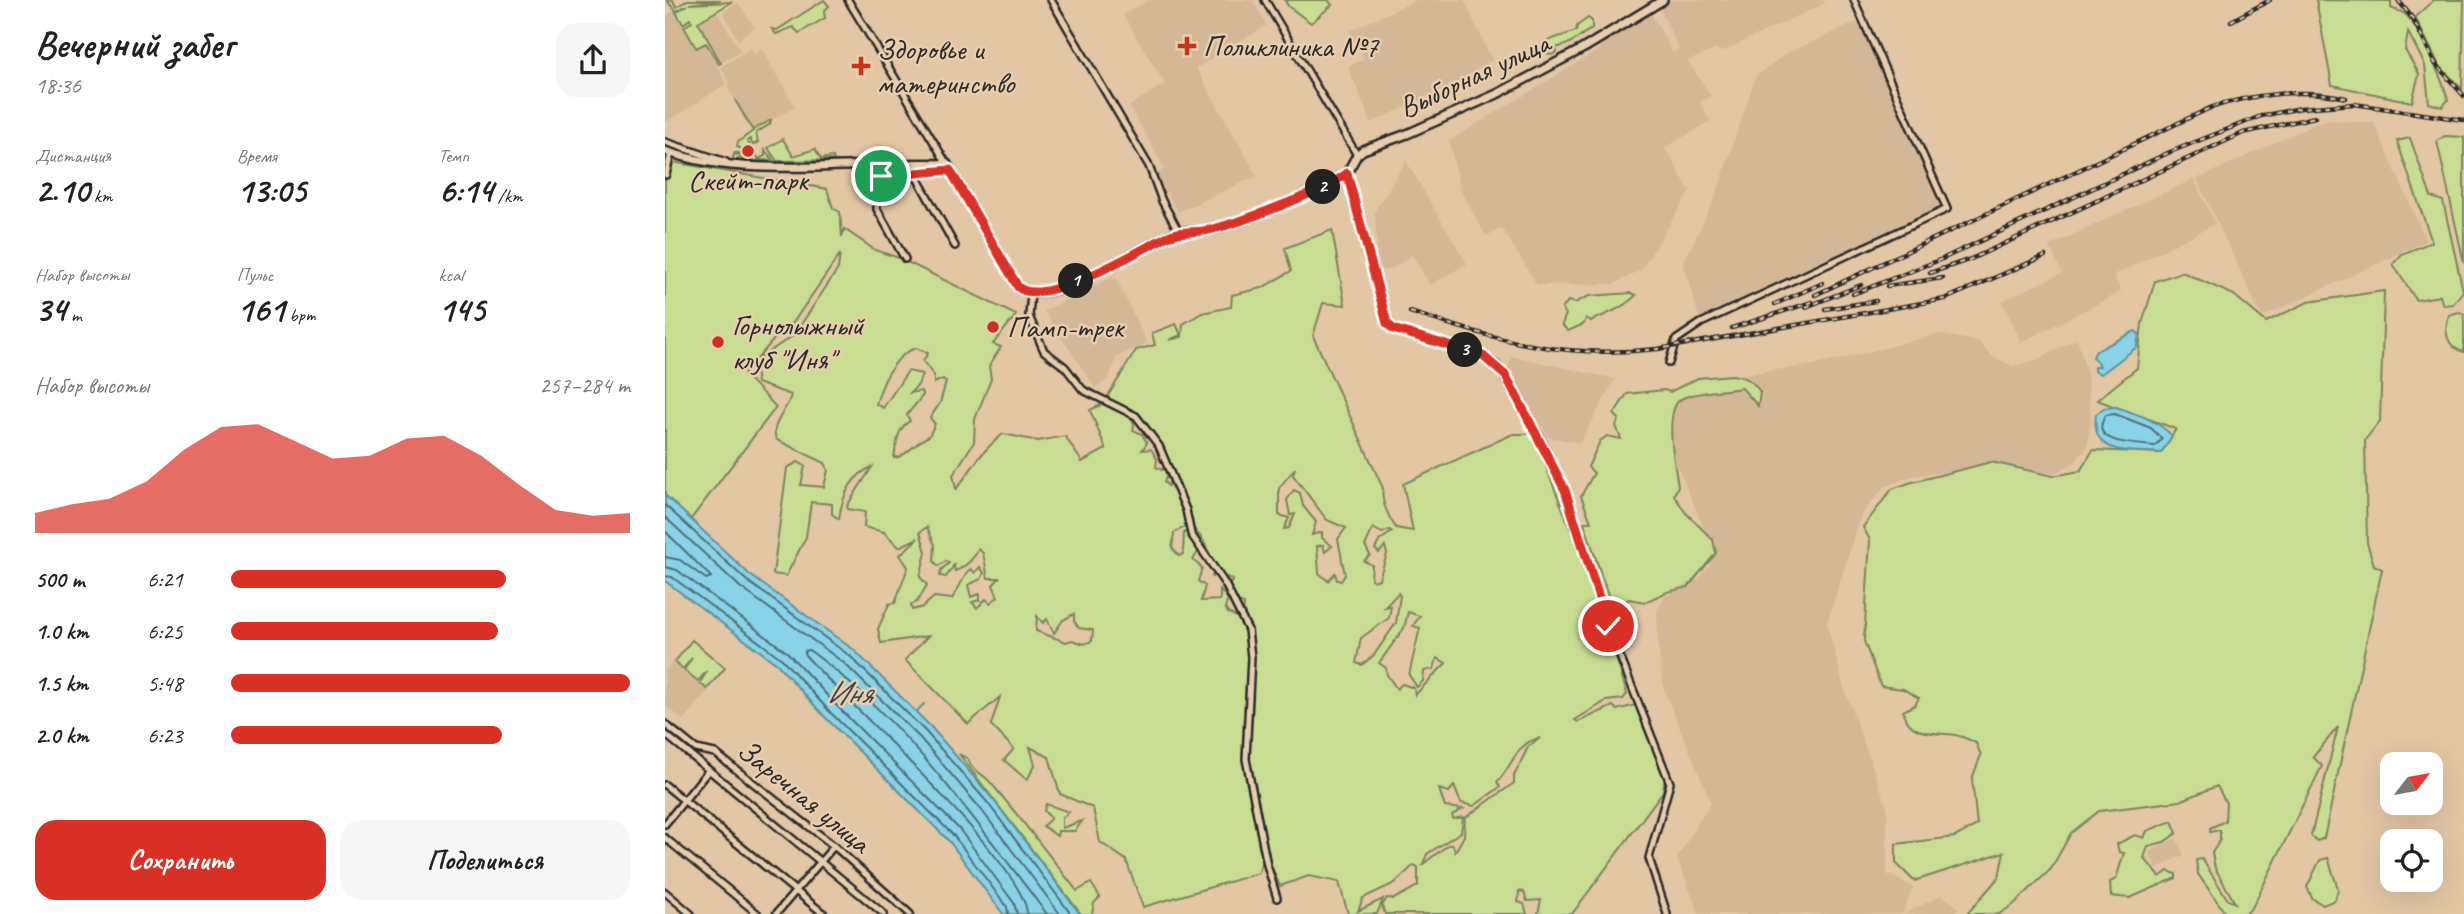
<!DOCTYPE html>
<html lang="ru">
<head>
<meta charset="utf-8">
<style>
	:root { --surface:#fff; --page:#f6f6f6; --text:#222; --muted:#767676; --accent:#d93025 }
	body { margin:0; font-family:Caveat,sans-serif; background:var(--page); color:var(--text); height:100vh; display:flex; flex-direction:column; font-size:26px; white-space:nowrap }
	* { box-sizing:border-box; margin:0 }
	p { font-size:23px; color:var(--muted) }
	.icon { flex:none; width:38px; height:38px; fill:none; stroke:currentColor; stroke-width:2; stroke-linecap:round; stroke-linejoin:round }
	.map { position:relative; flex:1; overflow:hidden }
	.drawer { display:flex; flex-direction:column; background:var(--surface); width:665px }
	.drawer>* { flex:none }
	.needle { width:46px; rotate:59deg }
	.fabs { position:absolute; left:1715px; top:752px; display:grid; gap:14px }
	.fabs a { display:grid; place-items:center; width:63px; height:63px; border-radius:14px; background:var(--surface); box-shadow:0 7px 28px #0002; font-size:35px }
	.pin { position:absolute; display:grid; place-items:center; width:60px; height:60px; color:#fff; margin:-30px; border:4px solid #fff; border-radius:50%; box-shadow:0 2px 7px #0007 }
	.km { position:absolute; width:35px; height:35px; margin:-18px; border-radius:50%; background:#222; color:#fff; font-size:19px; line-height:35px; text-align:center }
	.round { display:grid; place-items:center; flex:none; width:74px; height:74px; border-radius:21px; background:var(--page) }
	.overview { display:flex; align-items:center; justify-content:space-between; height:119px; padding:0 35px }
	h1 { font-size:38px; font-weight:800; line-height:52px }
	.figures { display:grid; grid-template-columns:repeat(3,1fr); gap:10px; height:119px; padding:7px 35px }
	.figures div { display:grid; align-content:center }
	.figures b { font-size:35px; font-weight:800 }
	.figures small { font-size:19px; font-weight:400 }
	.figures p { font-size:19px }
	.chart { height:196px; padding:14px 35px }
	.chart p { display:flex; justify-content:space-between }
	.chart svg { width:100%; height:126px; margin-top:7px; fill:var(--accent); opacity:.7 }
	.primary-button { display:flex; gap:14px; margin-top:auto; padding:14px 35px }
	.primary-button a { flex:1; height:80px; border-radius:21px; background:var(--accent); color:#fff; font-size:28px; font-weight:800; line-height:80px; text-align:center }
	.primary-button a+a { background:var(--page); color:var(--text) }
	ul { padding:0 35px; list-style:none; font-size:23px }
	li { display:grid; grid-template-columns:112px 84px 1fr; align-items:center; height:52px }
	li i { height:18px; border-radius:9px; background:var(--accent) }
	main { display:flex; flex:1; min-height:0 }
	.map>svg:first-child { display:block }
	.built { fill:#d4b796 }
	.green { fill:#c9dd92; stroke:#7a845e; stroke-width:2; fill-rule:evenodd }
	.water { fill:#88d3e8; stroke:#63909c; stroke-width:2 }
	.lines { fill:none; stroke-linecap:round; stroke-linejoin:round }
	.shore { stroke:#506e77; stroke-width:2 }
	.stream { stroke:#63909c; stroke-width:2 }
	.minor-casing { stroke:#2b2b2b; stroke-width:10 }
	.major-casing { stroke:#2b2b2b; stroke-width:12 }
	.minor { stroke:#e8ceaf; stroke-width:5 }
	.major { stroke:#e8ceaf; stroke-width:7 }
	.rail-casing { stroke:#2b2b2b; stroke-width:4.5 }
	.rail { stroke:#e8ceaf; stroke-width:2; stroke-dasharray:5; stroke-linecap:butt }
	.route-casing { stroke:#fff; stroke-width:14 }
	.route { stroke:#d93025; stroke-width:9 }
	.poi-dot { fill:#c8321e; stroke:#e8ceaf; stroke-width:2.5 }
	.labels { text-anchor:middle; stroke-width:5; stroke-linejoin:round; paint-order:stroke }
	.poi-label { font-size:30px; fill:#2b2b2b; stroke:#e8ceaf; text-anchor:start }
	.street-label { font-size:30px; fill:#2b2b2b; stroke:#e8ceaf }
	.water-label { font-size:32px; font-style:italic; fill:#394447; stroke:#e8ceaf }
</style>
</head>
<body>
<main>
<section class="drawer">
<div class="overview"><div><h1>Вечерний забег</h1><p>18:36</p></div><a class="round"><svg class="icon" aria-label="share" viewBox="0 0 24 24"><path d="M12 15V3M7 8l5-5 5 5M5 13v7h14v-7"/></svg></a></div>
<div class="figures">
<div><p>Дистанция</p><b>2.10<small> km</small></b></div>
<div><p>Время</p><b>13:05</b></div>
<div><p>Темп</p><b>6:14<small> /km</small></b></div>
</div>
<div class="figures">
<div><p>Набор высоты</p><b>34<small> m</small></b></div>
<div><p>Пульс</p><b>161<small> bpm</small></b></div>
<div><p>kcal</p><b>145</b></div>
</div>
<div class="chart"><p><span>Набор высоты</span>257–284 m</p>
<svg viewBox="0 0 160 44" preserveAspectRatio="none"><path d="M0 44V37L10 34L20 32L30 26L40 15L50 7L60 6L70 12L80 18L90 17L100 11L110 10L120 17L130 27L140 36L150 38L160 37V44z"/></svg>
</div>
<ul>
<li><b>500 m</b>6:21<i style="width:69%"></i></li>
<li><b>1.0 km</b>6:25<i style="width:67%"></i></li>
<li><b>1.5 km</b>5:48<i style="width:100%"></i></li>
<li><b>2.0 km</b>6:23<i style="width:68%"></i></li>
</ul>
<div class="primary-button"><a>Сохранить</a><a>Поделиться</a></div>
</section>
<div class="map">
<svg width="1799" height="914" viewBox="0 0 1799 914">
	<rect width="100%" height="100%" fill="#e3c6a4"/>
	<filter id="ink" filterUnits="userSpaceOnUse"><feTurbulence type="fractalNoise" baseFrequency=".0143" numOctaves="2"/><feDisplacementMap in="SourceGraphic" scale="14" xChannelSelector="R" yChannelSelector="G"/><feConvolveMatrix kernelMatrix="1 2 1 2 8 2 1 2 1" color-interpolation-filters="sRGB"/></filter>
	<g filter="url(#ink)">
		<g class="built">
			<polygon points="484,0 587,0 602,25 531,68 592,176 513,212 491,175 499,169 496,162 464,106 500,84 458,15"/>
			<polygon points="751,0 799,0 827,60 792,83 706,123 683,67 699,59 685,31"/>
			<polygon points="1004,0 1158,0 1160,3 1056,52 1052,49 1023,61 1046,96 1035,102 1045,121 1000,148 1025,191 976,270 949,284 872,285 837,228 821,236 796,191 784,141 935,49 933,45 986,13 1007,52 1014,50 996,11 996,5"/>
			<polygon points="73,2 89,27 73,40 58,12"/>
			<polygon points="22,4 33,22 51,11 76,51 52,65 61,84 0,123 0,16"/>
			<polygon points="1197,20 1278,206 1034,318 1018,263 1050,198 1091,76 1120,54"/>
			<polygon points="86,48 89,54 97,49 130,107 88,130 62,86 65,84 56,67"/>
			<polygon points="1659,120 1709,123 1761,241 1597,317 1532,179"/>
			<polygon points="741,161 802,264 765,285 747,255 724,270 713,270 710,211"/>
			<polygon points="1529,179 1550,224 1449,275 1456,292 1356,342 1337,301 1397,273 1384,246"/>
			<polygon points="450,276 482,343 452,357 443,380 430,388 379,311"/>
			<polygon points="1274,334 1314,342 1328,357 1348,366 1371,360 1412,339 1422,373 1426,422 1422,447 1409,463 1390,473 1324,467 1247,476 1219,487 1196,515 1162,623 1179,688 1222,807 1222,874 1248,887 1237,914 1034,914 1012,858 1046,802 999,690 993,646 992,611 999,597 1034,579 1046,564 1043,537 1005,449 1006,396 1024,382 1160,363"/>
			<polygon points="846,356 950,379 915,443 883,437 843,369"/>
			<polygon points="17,650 52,680 18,720 0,705 0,671"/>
			<polygon points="1511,838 1519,855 1492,868 1484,852"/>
			<polygon points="1277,895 1294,908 1288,914 1239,914"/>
		</g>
		<g class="green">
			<polygon points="8,0 11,7 23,0 56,0 24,4 67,2 33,22 56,63 54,64 41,43 31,48 19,27 27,22 25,19 18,24 11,12 23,5 11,11 2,1"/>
			<polygon points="159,0 164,6 159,11 160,18 134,33 128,27 111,34 107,29 112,30"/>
			<polygon points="620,0 663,0 667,5 646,23 623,6"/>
			<path d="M1651 0 1726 1V8C1732 11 1737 11 1741 15 1753 27 1779 82 1783 100L1777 107 1764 103 1760 65 1743 32 1740 50 1754 74 1747 102 1667 85Z"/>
			<polygon points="1769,0 1799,0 1797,89 1774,65 1750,17"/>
			<path d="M923 18 927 21V29C912 36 909 44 890 48L892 52 887 55 874 51 879 42 911 31 912 26Z"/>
			<polygon points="70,100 88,130 106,120 105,124 91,133 93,142 88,145 85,139 82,141 94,159 100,156 100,150 108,160 92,160 110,164 106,166 104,163 73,158 71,161 68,158 69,154 82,157 69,153 77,153 78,149 72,147 73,142 88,131"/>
			<polygon points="1780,136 1799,137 1799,263 1772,141"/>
			<polygon points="1745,138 1766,197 1778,201 1798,291 1788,304 1778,305 1775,296 1751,300 1728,264 1737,254 1767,242 1732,141"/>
			<polygon points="118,139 128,156 150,149 156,159 168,157 169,160 112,161 103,148"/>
			<path d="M7 162 162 189 168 208 175 212 177 237 179 229 210 250 234 258 351 315 328 344 336 347 324 366 326 379 310 419 309 442 288 475 291 489C310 466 313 454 338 434L373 441 400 436 417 462 441 449 425 410 438 404 471 350 490 345 487 333 511 324 516 335 504 340 517 337 518 324 537 313 566 307 567 295 597 288 626 271 620 248 667 230 680 305 658 303 648 336 718 488C715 500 724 518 731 528L748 531 738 484 848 434H868L934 601 962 694 958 699 941 701 910 720 913 722 948 706 952 710 971 705 1000 775 998 791 907 914H873L876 900 862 901 859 892 854 891 853 902 859 904 862 914H720L717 906 722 898 729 899 753 886V867L749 865 730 883 698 898 693 911 718 899 712 914H683L674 882 644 876 615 886 600 852 594 873 478 907 461 860 435 842 428 808 395 794 384 757 365 747 370 765 362 780 339 760 349 749 326 725 335 697 303 724 240 660 263 636 216 643 213 629 224 604 230 603 243 567 235 555 253 538 234 547 219 532 199 527 200 512 183 509 182 506 207 467C185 476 177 497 174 519L167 514V504L146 502 141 537 121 576 108 574 122 468 133 462 140 466 136 485 159 487 163 470 160 463 112 440C103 426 123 410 126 395L92 383 90 371 93 359 129 335 173 269 175 254C157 281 138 308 120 334L116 331 79 374 111 407 26 519 0 497V175ZM251 348 263 353 258 361 269 376V383L278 379 281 382 275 403 265 418 270 424 264 436C250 442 243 456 229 458 231 446 232 427 245 421L242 415 258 395 256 391 245 393 253 385 257 374 243 371 218 408 211 404C217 383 229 355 251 348ZM469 413C486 435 503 453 508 482L505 480 503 486 499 482 505 468 502 466 497 470 491 467 492 459 486 449 477 450 482 443 477 434 468 430 469 424 466 416ZM630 468 628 475 662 520 681 528 673 539 680 575 676 581 672 580 670 573 663 581 654 573 652 546 658 545 660 552 667 546 657 538V532L647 535 651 522 638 506 635 493 629 490 622 500 625 515 630 514 624 528 619 529 624 518 614 515V488ZM522 520 538 540 550 565 547 577 555 574 568 580 564 585 560 584 572 602 579 604 578 620 563 613 560 608 563 599 555 590V600L536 601 540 586 533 581 537 568 528 560 534 550 523 531 519 533 518 554 514 556 507 548 509 533 519 527ZM262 527 270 545 269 561 273 566 281 561 284 563 276 570 275 576 281 577 289 565 290 571C299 568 310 558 313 549L318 553 323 578H334L328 585 333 597 325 603 321 599 312 608 307 602 315 600V594L306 597 303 585 316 579 319 573 315 567 310 573 306 569 303 571 287 599 269 597 258 607 247 610 246 605 252 602 262 585 255 577 261 552 255 532ZM708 528 717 533 725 530 727 532 715 540 710 549 714 553 720 546 722 554 714 579 709 581 706 579 707 565 699 561 705 555 700 546ZM733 593 735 596 731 623 709 655 697 665 691 663 696 638 724 618 726 606 720 607ZM743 612 755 616 748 626 755 628 744 675 752 687 758 681 759 671 769 669 772 658 781 663 750 695 749 688 737 684 732 689 722 675 721 668 714 663 739 628ZM409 614V621L414 628 428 630 427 641 419 644 407 640 401 642 371 631 372 616 378 623 382 619 389 633 398 620ZM875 738 863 747 849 776V783L800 818 799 836 790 852 788 845H783L758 864 762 854 796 832 798 817 788 819 787 815 798 809 780 807 774 789 784 792 789 786 796 803 809 806 835 787 832 782C848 766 850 743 875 738Z"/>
			<path d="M1517 272 1569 295 1601 322 1643 302 1719 291 1715 421 1700 440 1702 543 1709 565 1717 569 1659 838 1652 841 1646 836 1673 727 1648 757 1657 766 1588 906 1581 914H1561L1533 874 1531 860 1537 859 1563 900 1570 903 1550 868 1547 853 1555 840V830L1545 832V828L1560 821 1561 803 1552 786 1515 801 1434 811 1406 833 1386 869 1348 905 1334 914H1302L1334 877 1339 852 1249 881 1231 863V844L1290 837 1312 825 1307 779 1316 755 1311 743C1305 740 1297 736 1290 735 1269 732 1244 737 1238 711L1250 705 1254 698 1238 689 1216 686 1199 641 1205 540 1198 527 1227 489 1244 483 1326 462 1388 476 1415 471 1428 450 1496 453 1511 429 1432 400 1472 368 1477 324 1490 281Z"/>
			<path d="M967 293 971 295C959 308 941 314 926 321L921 318 919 324 903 331 897 325 901 314 897 309 903 301 910 303 924 296Z"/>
			<path d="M1794 312 1799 314V352C1782 348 1778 331 1784 315Z"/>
			<path d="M1067 375C1081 377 1087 380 1095 392L1093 406 1077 388C1059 391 1034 391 1018 398 997 406 1010 467 1013 486L1009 495 1020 512 1048 540 1051 553 1023 587 1002 592 980 602 964 599 959 602 957 613 950 617 919 522H926L916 496 929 473 923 467 935 441 942 436 956 439 951 426 954 419 949 414 962 394 999 390 1005 392 1033 378Z"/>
			<polygon points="27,640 60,668 42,689 35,683 42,671 33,681 19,670 27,658 18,669 10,662"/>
			<path d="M294 754 303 759C307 772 317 772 325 782 355 817 383 854 412 891L426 883 435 897 429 903 427 914H416Z"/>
			<polygon points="381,804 404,812 397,818 397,828 417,821 410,831 393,831 392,836 378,826 386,818 379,811"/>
			<polygon points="1507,821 1512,833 1499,842 1483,846 1479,858 1495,877 1503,871 1511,874 1511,878 1465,898 1446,896 1445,882 1451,879 1459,853 1454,852 1452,844 1470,835 1479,838 1482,831"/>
			<polygon points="1663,858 1673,889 1670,900 1658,905 1647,898 1642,887 1655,860"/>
		</g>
		<g class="water">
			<polygon points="1470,331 1474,334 1472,347 1436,374 1429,371 1429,367 1435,366 1428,357 1431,351"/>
			<path d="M1451 407C1471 414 1493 420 1507 436L1496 453C1465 450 1425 457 1431 414L1439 408Z"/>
			<polygon points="0,495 85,575 189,650 266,727 327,798 415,914 338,914 284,841 160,717 112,664 0,581"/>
		</g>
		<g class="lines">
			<g class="shore">
				<path d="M1450 414 1486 428 1497 439 1490 446C1475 444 1420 445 1441 415Z"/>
				<polyline points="0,505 81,580 185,656 261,732 322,802 406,914"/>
				<polyline points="0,517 75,587 179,663 255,738 315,808 395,914"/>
				<polyline points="0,531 46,577 41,579 15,560 0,557"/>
				<polyline points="0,567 12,570 123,653 172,706 295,830 349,903 352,914"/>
				<polyline points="0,576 7,577 117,659 165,712 289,836 342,907 343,914"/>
				<path d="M362 914C361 865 180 701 140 655V651L144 650C240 720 311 821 382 914"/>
			</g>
			<polyline class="stream" points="251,712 259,704"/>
			<g class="minor-casing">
				<g id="minor">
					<polyline points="183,0 282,164"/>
					<polyline points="386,0 484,166 497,201 514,232"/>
					<polyline points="600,0 692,155"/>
					<polyline points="0,142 61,162"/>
					<polyline points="682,173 722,323 728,329 818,356 832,365 874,435 900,490 943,626 1005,783 984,858 1002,914"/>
					<polyline points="250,174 290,246"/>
					<polyline points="1,175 6,153"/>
					<polyline points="240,259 212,209 211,178 285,170"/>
					<polyline points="366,293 364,316 379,351 400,367 418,390 471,416 494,446 521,510 526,534 560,584 583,630 586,657 581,759 602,865 612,898"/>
					<polyline points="1004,363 1011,340 1036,323 1282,209 1189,0"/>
					<polyline points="0,724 31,749 50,753 169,846 245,914"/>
					<polyline points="0,734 219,914"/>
					<polyline points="0,785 159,914"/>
					<polyline points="0,824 43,771"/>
					<polyline points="0,838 93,914"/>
					<polyline points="0,892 26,914"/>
					<polyline points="111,914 169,846"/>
				</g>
			</g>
			<g class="major-casing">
				<path id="major" d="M0 151C85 181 193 160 282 164L353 287C382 313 477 244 510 233 522 229 535 233 547 230 589 219 632 199 672 181L682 173 692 155 698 150 742 134 832 94 919 48 998 0"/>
			</g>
			<use href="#minor" class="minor"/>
			<use href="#major" class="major"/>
			<g class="rail-casing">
				<g id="rail">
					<polyline points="1733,0 1748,19 1770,63 1799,96"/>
					<polyline points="1566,21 1605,0"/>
					<polyline points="1265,273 1306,259 1578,133 1650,117"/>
					<polyline points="1222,286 1278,278"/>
					<polyline points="1188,294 1277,259 1505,152 1596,116 1636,108 1689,104 1799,120"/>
					<path d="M1150 295 1545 108C1586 94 1639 88 1681 98"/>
					<polyline points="1110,304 1158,283"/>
					<polyline points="1141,307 1196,285"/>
					<polyline points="1160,309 1211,301"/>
					<path d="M745 312C838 341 894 359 993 349L1280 299 1380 256"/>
					<polyline points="1067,328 1147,302"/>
				</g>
			</g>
			<use href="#rail" class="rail"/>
		</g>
	</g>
	<g class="lines" filter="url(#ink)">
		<g class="route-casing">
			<path id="route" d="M216 176 285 170 353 287C378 309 473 251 501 237 517 229 532 234 548 229 576 222 663 190 682 173L722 323 728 329 818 356 841 376 900 490 943 626"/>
		</g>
		<use href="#route" class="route"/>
	</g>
	<g class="poi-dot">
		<path d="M518.5 35.5h7v7h7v7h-7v7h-7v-7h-7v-7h7z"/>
		<path d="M192.5 55.5h7v7h7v7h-7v7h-7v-7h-7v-7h7z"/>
		<circle cx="83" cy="151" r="7"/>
		<circle cx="328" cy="327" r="7"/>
		<circle cx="53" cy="342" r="7"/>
	</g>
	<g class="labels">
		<g class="poi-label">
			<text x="538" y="56">Поликлиника №7</text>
			<text x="212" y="59">Здоровье и<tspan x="212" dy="34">материнство</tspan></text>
			<text x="83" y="190" text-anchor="middle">Скейт-парк</text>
			<text x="67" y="335">Горнолыжный<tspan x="67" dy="34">клуб "Иня"</tspan></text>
			<text x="342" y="337">Памп-трек</text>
		</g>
		<g class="street-label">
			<text transform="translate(809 75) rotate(-25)" y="10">Выборная улица</text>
			<text transform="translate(139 796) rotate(39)" y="10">Заречная улица</text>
		</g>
		<g class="water-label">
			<text x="184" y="703">Иня</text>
		</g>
	</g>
</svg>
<div class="fabs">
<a><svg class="needle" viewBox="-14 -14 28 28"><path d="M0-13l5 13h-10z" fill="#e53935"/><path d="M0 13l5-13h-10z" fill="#767676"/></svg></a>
<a><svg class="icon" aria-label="locate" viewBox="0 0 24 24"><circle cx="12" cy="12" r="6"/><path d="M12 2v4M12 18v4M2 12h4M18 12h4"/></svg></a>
</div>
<div class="pin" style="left:216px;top:176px;background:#1e9e55"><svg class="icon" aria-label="arrive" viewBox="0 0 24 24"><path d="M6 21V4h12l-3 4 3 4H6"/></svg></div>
<div class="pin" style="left:943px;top:626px;background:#d93025"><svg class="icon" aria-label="check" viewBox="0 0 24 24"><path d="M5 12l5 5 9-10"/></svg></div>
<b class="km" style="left:411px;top:281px">1</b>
<b class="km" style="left:658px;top:187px">2</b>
<b class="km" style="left:800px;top:350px">3</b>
</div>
</main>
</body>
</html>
